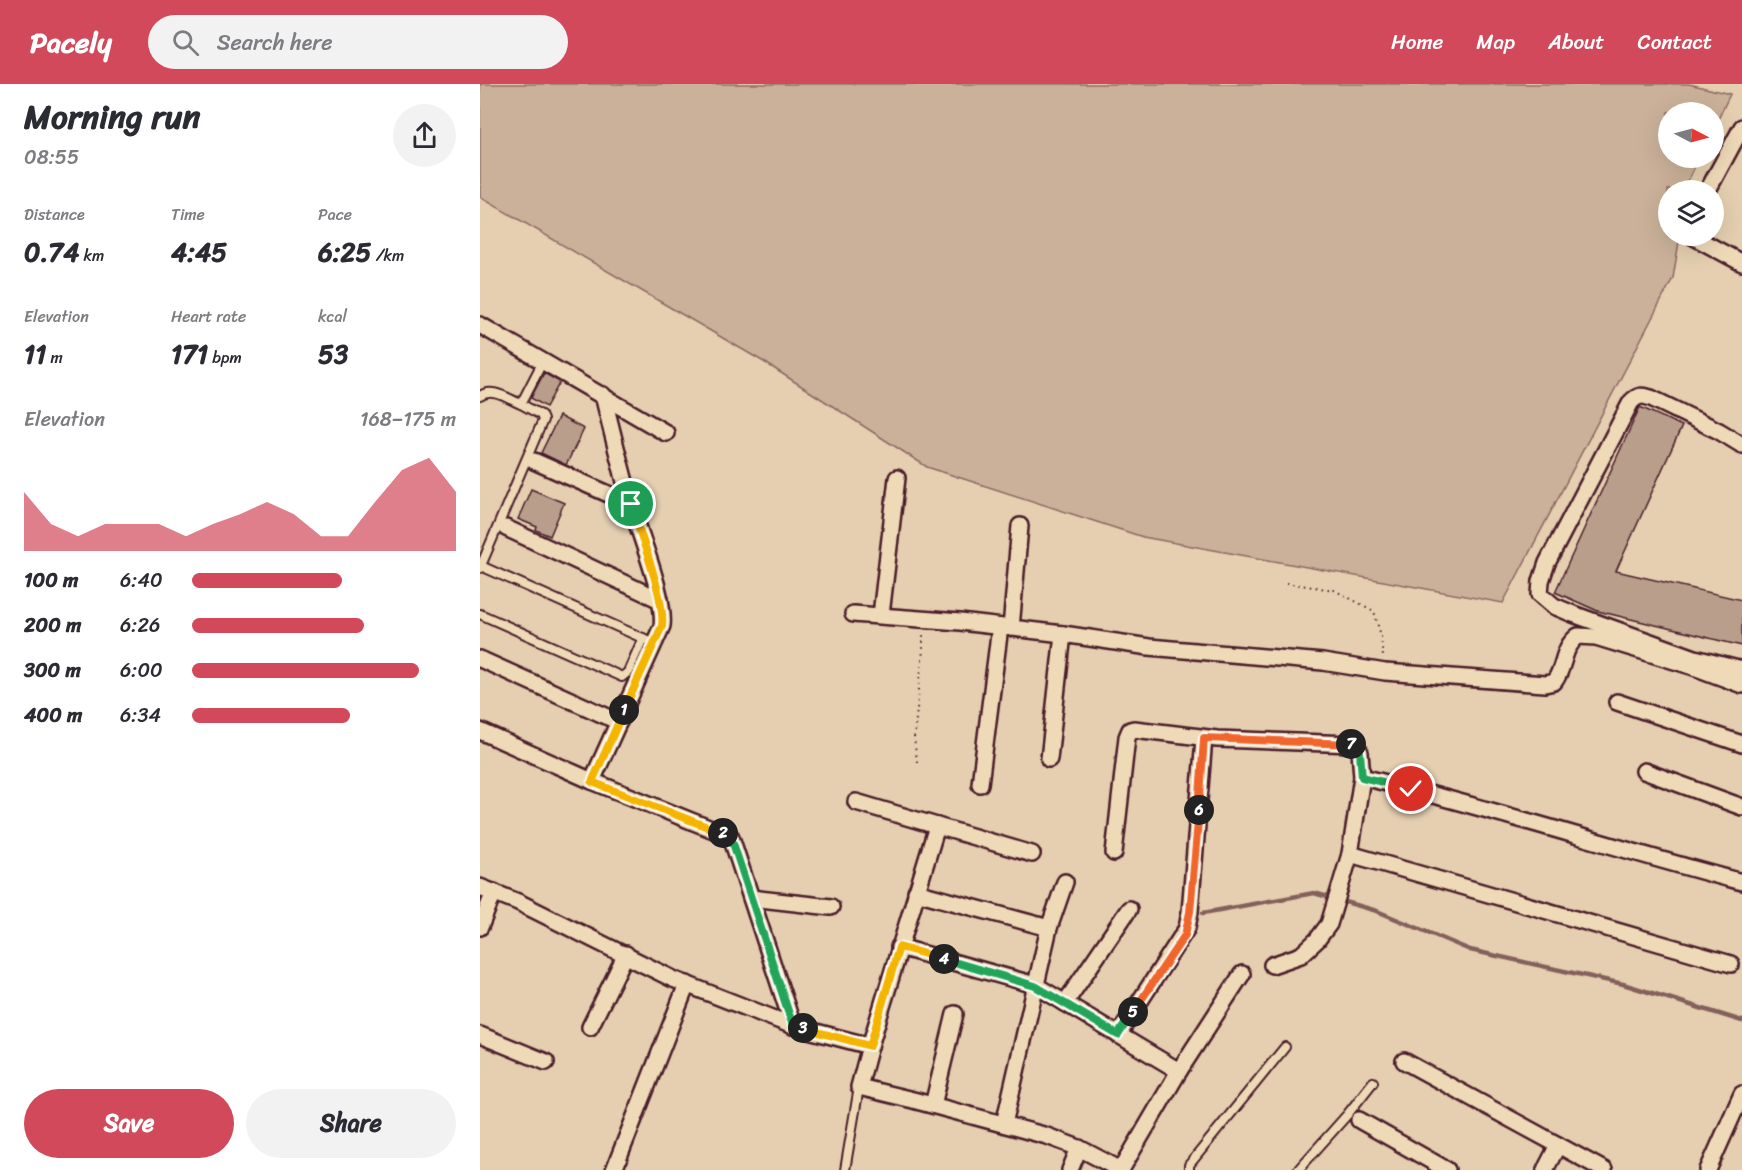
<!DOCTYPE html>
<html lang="en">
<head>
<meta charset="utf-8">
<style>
	:root { --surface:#fff; --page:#f2f2f3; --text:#2b2b33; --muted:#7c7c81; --accent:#d1495b }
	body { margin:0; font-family:Sriracha,sans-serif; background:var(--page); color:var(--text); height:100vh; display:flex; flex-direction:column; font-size:22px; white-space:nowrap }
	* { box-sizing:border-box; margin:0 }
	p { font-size:20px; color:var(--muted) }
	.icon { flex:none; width:33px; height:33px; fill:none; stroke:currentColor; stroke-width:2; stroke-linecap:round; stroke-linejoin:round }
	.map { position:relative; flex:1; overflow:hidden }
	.drawer { display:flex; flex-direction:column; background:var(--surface); width:480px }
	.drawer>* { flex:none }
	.needle { width:39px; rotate:96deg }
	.fabs { position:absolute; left:1178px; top:18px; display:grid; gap:12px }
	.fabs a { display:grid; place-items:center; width:66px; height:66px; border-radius:50%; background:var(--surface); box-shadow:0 6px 24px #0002; font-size:30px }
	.pin { position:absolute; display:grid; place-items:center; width:51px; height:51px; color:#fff; margin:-26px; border:3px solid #fff; border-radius:50%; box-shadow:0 2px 6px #0007 }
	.km { position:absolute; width:30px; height:30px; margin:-15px; border-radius:50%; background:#222; color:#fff; font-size:16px; line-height:30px; text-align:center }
	.round { display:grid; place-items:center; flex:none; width:63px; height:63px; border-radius:32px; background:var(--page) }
	.overview { display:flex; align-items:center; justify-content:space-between; height:102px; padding:0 24px }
	h1 { font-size:33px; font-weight:700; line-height:45px }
	.figures { display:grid; grid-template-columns:repeat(3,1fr); gap:9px; height:102px; padding:6px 24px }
	.figures div { display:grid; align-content:center }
	.figures b { font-size:26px; font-weight:700 }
	.figures small { font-size:16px; font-weight:400 }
	.figures p { font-size:16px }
	.chart { height:168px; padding:12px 24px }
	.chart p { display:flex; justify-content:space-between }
	.chart svg { width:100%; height:108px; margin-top:6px; fill:var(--accent); opacity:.7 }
	.cta { display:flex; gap:12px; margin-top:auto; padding:12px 24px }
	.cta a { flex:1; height:69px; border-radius:36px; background:var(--accent); color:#fff; font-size:24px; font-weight:700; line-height:69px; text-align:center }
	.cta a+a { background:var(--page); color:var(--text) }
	ul { padding:0 24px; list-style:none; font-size:20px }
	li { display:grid; grid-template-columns:96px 72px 1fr; align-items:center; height:45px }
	li i { height:15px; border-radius:8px; background:var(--accent) }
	header { display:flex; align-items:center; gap:36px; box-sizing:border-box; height:84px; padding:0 30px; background:var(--accent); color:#fff }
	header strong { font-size:28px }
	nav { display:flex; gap:33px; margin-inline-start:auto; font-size:21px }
	.search { width:420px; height:54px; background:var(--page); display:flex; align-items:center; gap:15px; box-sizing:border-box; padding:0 21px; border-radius:33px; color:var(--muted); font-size:22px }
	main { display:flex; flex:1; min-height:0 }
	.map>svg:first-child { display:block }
	.green { fill:#cbb199; stroke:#8a6862; stroke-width:1.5 }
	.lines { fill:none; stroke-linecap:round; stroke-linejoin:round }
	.stream { stroke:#84605c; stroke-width:4.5 }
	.building { fill:#b99e8b; stroke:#4a1f2b; stroke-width:1.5 }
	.service-casing { stroke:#4a1f2b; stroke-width:12 }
	.minor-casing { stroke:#4a1f2b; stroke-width:20 }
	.path { stroke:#4a1f2b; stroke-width:2; stroke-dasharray:1.5 4.5; stroke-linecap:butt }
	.service { stroke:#efdab8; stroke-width:8 }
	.minor { stroke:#efdab8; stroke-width:15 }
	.split-1-casing { stroke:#fff; stroke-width:12 }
	.split-2-casing { stroke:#fff; stroke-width:12 }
	.split-3-casing { stroke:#fff; stroke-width:12 }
	.split-4-casing { stroke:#fff; stroke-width:12 }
	.split-5-casing { stroke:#fff; stroke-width:12 }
	.split-6-casing { stroke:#fff; stroke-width:12 }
	.split-7-casing { stroke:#fff; stroke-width:12 }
	.split-8-casing { stroke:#fff; stroke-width:12 }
	.split-1 { stroke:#f5b400; stroke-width:8 }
	.split-2 { stroke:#f5b400; stroke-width:8 }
	.split-3 { stroke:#22a559; stroke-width:8 }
	.split-4 { stroke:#f5b400; stroke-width:8 }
	.split-5 { stroke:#22a559; stroke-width:8 }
	.split-6 { stroke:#f0652b; stroke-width:8 }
	.split-7 { stroke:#f0652b; stroke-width:8 }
	.split-8 { stroke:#22a559; stroke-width:8 }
</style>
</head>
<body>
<header>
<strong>Pacely</strong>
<div class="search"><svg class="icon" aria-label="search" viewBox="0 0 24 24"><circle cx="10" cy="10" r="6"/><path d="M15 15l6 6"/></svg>Search here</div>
<nav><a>Home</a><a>Map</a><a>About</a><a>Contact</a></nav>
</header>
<main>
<section class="drawer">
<div class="overview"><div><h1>Morning run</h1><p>08:55</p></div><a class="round"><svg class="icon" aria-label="share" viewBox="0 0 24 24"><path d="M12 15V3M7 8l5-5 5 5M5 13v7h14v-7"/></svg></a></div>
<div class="figures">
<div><p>Distance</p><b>0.74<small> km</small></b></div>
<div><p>Time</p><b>4:45</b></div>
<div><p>Pace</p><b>6:25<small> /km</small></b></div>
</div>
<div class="figures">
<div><p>Elevation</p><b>11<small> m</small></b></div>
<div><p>Heart rate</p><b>171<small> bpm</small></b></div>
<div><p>kcal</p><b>53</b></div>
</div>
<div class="chart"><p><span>Elevation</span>168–175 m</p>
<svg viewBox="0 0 160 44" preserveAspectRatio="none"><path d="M0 44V20L10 33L20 38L30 33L40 33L50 33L60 38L70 33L80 29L90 24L100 29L110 38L120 38L130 24L140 11L150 6L160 20V44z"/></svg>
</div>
<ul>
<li><b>100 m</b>6:40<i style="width:57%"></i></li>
<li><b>200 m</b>6:26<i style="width:65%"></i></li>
<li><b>300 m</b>6:00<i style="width:86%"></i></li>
<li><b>400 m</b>6:34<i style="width:60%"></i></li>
</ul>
<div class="cta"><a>Save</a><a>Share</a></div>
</section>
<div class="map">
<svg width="1262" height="1086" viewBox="0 0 1262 1086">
	<rect width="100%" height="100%" fill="#e5cfb0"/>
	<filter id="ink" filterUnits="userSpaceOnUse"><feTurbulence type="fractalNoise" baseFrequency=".0167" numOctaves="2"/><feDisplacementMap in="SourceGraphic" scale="12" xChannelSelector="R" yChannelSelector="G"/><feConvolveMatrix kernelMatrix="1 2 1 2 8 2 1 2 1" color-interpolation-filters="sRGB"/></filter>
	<g filter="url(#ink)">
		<polygon class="green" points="0,0 1209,0 1250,10 1233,46 1233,28 1188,28 1188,74 1219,74 1208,97 1207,106 1188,106 1188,152 1200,152 1193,194 1023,519 663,453 447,383 284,278 0,113"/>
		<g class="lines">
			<polyline class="stream" points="723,829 834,809 897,827 990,866 1143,900 1262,937"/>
		</g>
		<g class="building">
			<polygon points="64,289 80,298 66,323 51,314"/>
			<polygon points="1160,323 1202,342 1136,487 1262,516 1262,562 1118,527 1075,508"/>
			<polygon points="79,332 104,345 86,381 61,369"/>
			<polygon points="51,405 84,419 70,452 56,446 57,443 38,435"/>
		</g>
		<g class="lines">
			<g class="service-casing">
				<g id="service">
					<path d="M0 312C13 303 28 315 41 320L63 277"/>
					<polyline points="1,482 167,556"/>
					<polyline points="0,484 63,336 61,331 41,320"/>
					<polyline points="0,530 142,593 148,588 163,554"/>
					<polyline points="365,1086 379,1003"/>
					<polyline points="709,1086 709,1081 805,963"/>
					<polyline points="818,1086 867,1031 893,998"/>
				</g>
			</g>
			<g class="minor-casing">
				<g id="minor">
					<polyline points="1228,106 1262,43"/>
					<polyline points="1212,152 1262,179"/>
					<polyline points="0,241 186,349"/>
					<path d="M1262 361 1239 347 1171 314C1162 311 1158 311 1151 318L1067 479 1061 497 1060 510 1074 522 1093 530 1215 574 1262 586"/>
					<polyline points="54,377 151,420"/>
					<polyline points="26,444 180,516"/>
					<path d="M373 530 480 538 583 550 669 563 843 578 905 588 1065 600 1074 598C1086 582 1081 565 1098 552L1116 553 1211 582 1262 601"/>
					<polyline points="401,531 417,394"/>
					<polyline points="531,544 540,442"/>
					<polyline points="0,575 139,638"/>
					<polyline points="1137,618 1262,660"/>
					<polyline points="0,647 112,697 251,753 313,942"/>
					<polyline points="569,675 583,550"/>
					<polyline points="1164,687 1262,723"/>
					<path d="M112 697 182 542C186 515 159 449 151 420 141 384 132 348 123 311"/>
					<polyline points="500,700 520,543"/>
					<polyline points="376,718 457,742 390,962"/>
					<polyline points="457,742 552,770"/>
					<path d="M634 769 647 653 650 646 654 645 737 655 873 660 880 668 882 693C1010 723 1135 765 1262 798"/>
					<polyline points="870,770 1251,880"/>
					<polyline points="0,803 38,818 193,895 313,942 390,962 379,1003 433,1016 567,1052 599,1064 641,1086"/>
					<polyline points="436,808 569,844"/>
					<polyline points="271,814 351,823"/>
					<polyline points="0,843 14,808"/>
					<polyline points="419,863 555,901 699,987"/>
					<polyline points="792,881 821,871 837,856 849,840 870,770 882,693"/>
					<polyline points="585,919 649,825"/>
					<polyline points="110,943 146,870"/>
					<polyline points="0,951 66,978"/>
					<polyline points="638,951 707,844 710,828 724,654"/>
					<polyline points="924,977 1078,1061 1065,1086"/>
					<polyline points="453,1021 475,930"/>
					<polyline points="879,1036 967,1086"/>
					<polyline points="524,1040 569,844 585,798"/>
					<polyline points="1078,1061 1124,1086"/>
					<polyline points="134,1086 207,900"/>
					<polyline points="590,1086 599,1064"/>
					<polyline points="641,1086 699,987 762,890"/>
					<polyline points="1228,1086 1262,1010"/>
				</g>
			</g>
			<g class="path">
				<polyline points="806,499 854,506 894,527 901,552 903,573"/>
				<polyline points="437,678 434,654 443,566 443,549"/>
			</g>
			<use href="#service" class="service"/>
			<use href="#minor" class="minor"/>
		</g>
	</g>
	<g class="lines" filter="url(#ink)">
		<g class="split-1-casing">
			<path id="split-1" d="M144 626 182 542C186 516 159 448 151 420"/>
		</g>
		<g class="split-2-casing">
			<polyline id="split-2" points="144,626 112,698 243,749"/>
		</g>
		<g class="split-3-casing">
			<polyline id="split-3" points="243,749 251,753 313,942 323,944"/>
		</g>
		<g class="split-4-casing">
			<polyline id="split-4" points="323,944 390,962 419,863 464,875"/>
		</g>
		<g class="split-5-casing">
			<polyline id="split-5" points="464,875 555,902 638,951 653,928"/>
		</g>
		<g class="split-6-casing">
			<polyline id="split-6" points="653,928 705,851 710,828 719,726"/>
		</g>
		<g class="split-7-casing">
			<polyline id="split-7" points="719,726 724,654 871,660"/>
		</g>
		<g class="split-8-casing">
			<polyline id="split-8" points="871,660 880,668 882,693 931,705"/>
		</g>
		<use href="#split-1" class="split-1"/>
		<use href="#split-2" class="split-2"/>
		<use href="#split-3" class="split-3"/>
		<use href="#split-4" class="split-4"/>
		<use href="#split-5" class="split-5"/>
		<use href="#split-6" class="split-6"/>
		<use href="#split-7" class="split-7"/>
		<use href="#split-8" class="split-8"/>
	</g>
</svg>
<div class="fabs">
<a><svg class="needle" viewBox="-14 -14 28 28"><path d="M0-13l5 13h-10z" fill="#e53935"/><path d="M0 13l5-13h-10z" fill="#7c7c81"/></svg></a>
<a><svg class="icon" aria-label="layers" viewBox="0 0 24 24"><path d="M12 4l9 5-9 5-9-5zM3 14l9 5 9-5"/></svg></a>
</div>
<div class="pin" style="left:151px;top:420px;background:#1e9e55"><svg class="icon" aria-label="arrive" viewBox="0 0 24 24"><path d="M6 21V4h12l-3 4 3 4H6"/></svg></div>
<div class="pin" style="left:931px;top:705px;background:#d93025"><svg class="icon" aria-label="check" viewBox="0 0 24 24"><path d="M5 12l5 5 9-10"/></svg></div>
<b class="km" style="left:144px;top:626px">1</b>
<b class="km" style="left:243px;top:749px">2</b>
<b class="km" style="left:323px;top:944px">3</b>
<b class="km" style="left:464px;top:875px">4</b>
<b class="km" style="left:653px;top:928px">5</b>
<b class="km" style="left:719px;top:726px">6</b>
<b class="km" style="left:871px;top:660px">7</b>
</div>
</main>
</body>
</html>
